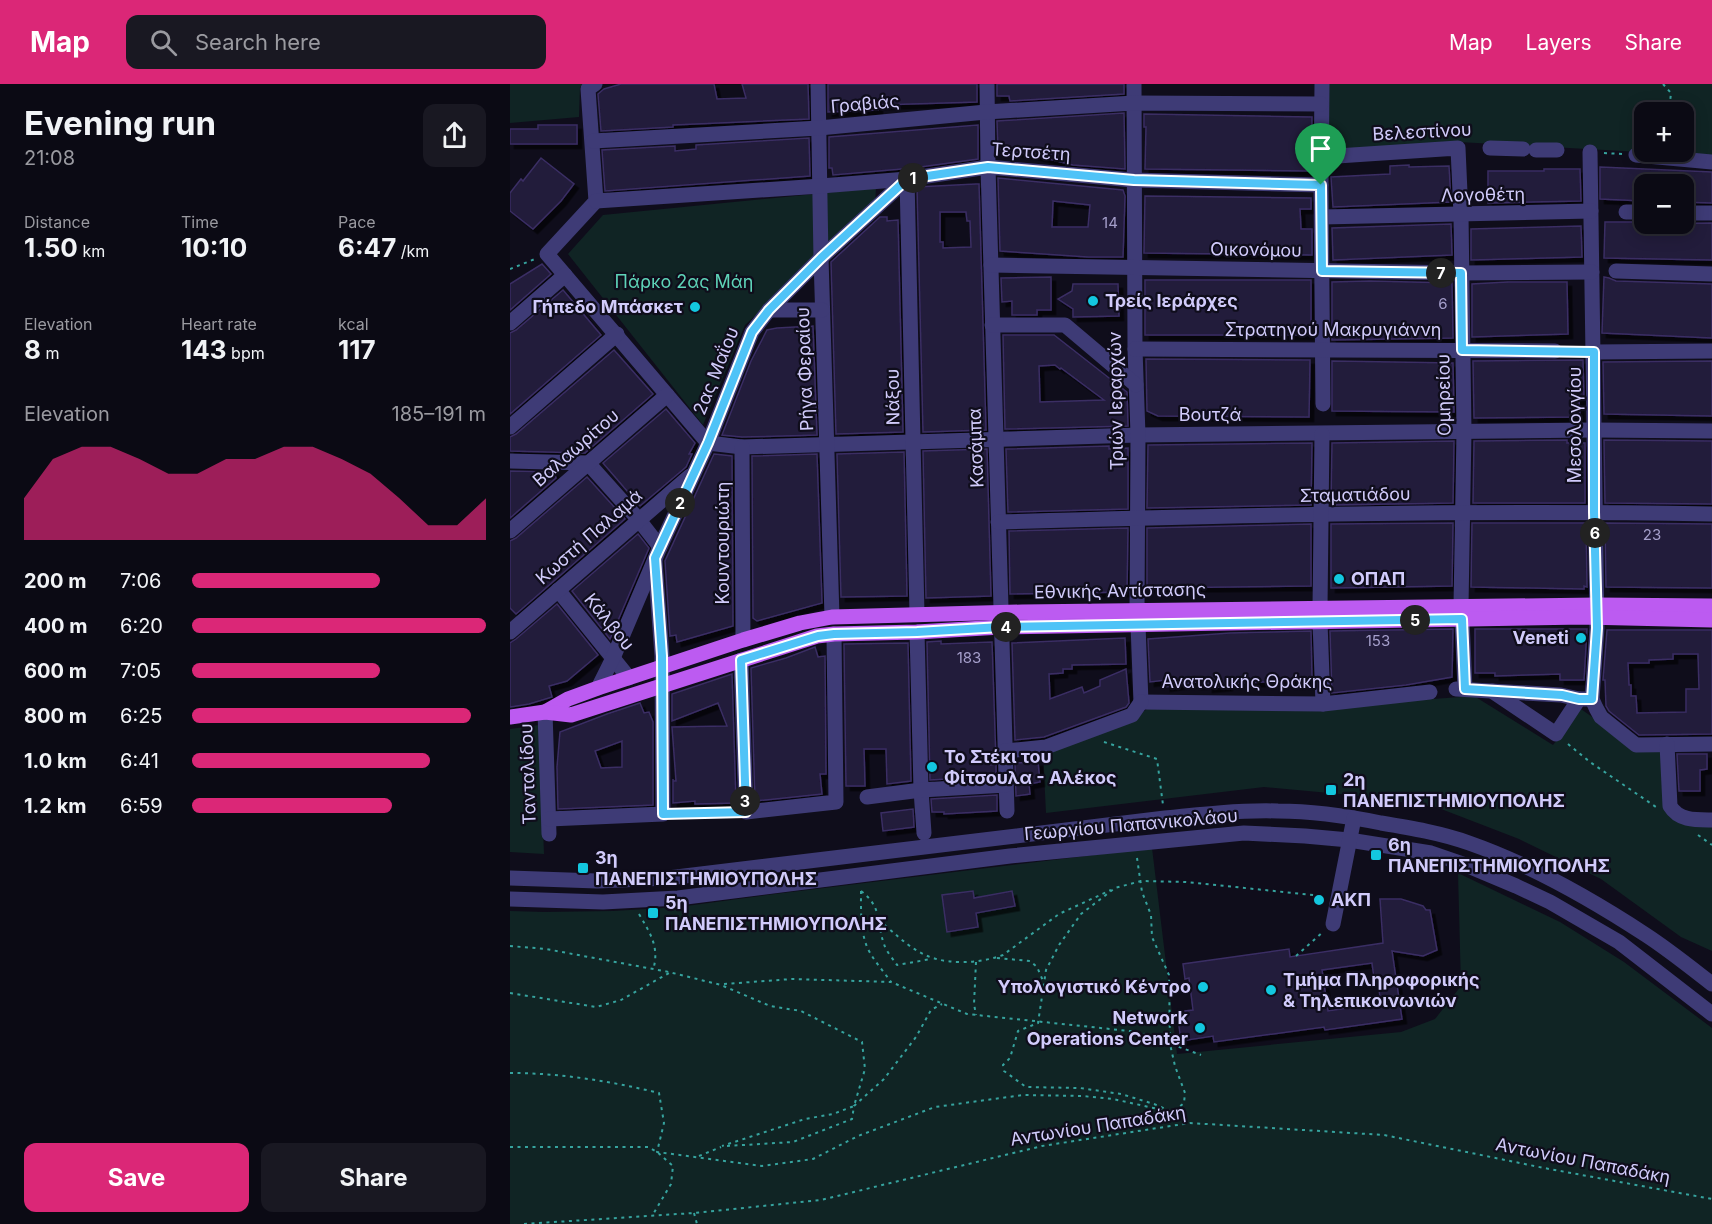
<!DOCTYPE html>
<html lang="en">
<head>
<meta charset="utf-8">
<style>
	:root { --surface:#0b0a14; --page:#191822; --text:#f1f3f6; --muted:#9a9aa0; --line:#2b2b34; --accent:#db2777 }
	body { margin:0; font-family:Inter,sans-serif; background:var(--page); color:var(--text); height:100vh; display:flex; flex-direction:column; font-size:22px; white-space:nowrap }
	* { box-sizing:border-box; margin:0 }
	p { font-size:20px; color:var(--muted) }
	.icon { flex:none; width:33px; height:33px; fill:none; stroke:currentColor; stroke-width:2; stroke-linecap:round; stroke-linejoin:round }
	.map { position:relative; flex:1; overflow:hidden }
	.details { display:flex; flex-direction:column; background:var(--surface); width:510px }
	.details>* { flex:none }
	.fabs { position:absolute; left:1124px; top:18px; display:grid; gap:12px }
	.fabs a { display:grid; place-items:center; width:60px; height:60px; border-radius:12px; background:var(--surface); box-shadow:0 3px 15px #0003,0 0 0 2px var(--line); font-size:30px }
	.pin { position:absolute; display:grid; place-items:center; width:51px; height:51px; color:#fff; margin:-62px -26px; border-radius:50% 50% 50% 0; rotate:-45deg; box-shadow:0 0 6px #0007 }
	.pin .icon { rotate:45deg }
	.km { position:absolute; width:30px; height:30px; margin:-15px; border-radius:50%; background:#222; color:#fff; font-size:16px; line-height:30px; text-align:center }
	.round { display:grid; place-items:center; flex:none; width:63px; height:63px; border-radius:12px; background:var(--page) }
	.headline { display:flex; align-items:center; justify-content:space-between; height:102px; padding:0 24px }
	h1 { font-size:33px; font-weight:700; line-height:45px }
	.stats { display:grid; grid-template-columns:repeat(3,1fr); gap:9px; height:102px; padding:6px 24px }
	.stats div { display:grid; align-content:center }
	.stats b { font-size:26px; font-weight:700 }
	.stats small { font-size:16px; font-weight:400 }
	.stats p { font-size:16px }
	.chart { height:168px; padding:12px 24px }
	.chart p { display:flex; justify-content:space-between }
	.chart svg { width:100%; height:108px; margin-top:6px; fill:var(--accent); opacity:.7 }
	.button { display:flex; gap:12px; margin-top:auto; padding:12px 24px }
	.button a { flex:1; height:69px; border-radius:12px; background:var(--accent); color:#fff; font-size:24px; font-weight:700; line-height:69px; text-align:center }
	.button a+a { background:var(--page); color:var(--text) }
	ul { padding:0 24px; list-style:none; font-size:20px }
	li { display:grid; grid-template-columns:96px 72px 1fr; align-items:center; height:45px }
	li i { height:15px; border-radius:8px; background:var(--accent) }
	header { display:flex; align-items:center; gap:36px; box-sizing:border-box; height:84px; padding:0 30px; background:var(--accent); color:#fff }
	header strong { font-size:28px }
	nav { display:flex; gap:33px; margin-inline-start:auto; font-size:21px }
	.search { width:420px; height:54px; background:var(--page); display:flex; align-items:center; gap:15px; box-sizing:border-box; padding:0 21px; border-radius:12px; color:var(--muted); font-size:22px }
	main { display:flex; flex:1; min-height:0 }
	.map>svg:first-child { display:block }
	.green { fill:#102424; fill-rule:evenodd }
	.building { fill:#211a3a; stroke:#3a2e64; stroke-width:1.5; fill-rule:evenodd; filter:url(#shadow) }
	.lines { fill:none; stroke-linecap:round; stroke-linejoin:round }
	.path { stroke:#36a39e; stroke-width:2; stroke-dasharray:3 4.5; stroke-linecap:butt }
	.minor { stroke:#3e3b76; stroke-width:15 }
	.major { stroke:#bc5bf1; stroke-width:15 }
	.route-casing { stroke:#fff; stroke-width:12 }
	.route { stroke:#4fc3f7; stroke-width:8 }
	.poi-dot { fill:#13c7df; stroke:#0f0d1b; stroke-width:2 }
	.labels { text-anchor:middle; stroke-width:4.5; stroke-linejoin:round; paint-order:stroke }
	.number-label { font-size:15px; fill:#a59fcb }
	.street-label { font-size:18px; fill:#d1cbfb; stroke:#0f0d1b }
	.park-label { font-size:18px; fill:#5ed3b8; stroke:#0f0d1b }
	.poi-label { font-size:18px; font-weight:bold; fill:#d1cbfb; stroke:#0f0d1b; text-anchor:start }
</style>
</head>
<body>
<header>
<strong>Map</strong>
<div class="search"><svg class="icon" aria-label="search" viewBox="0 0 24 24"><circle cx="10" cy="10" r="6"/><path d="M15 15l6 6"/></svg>Search here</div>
<nav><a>Map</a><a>Layers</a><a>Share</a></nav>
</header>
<main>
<section class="details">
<div class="headline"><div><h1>Evening run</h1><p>21:08</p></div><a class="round"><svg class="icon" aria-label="share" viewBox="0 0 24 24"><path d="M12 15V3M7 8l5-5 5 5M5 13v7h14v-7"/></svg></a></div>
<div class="stats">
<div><p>Distance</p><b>1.50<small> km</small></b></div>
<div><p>Time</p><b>10:10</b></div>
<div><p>Pace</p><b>6:47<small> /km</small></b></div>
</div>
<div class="stats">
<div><p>Elevation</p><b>8<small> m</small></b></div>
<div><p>Heart rate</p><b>143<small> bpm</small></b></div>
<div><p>kcal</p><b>117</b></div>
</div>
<div class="chart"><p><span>Elevation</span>185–191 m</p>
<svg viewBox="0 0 160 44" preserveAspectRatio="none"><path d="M0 44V27L10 11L20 6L30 6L40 11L50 17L60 17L70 11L80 11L90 6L100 6L110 11L120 17L130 27L140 38L150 38L160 27V44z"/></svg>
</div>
<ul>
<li><b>200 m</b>7:06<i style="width:64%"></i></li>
<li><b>400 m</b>6:20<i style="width:100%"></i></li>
<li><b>600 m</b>7:05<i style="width:64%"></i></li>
<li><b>800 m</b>6:25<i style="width:95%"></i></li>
<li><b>1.0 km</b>6:41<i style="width:81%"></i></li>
<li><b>1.2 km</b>6:59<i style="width:68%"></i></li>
</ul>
<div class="button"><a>Save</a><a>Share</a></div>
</section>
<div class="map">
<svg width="1202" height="1140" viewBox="0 0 1202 1140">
	<defs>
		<filter id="shadow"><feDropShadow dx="4.5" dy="4.5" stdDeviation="0" flood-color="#0009"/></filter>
	</defs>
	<rect width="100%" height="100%" fill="#0f0d1b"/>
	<g class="green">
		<polygon points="0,0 74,0 70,3 69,33 0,39"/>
		<path d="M819 0H1202V72L949 58 818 66ZM1134 28H1173V68H1134Z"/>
		<polygon points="366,104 365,121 235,241 193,341 58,170 93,131"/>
		<polygon points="964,612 1043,661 1071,625 1124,663 1154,665 1156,717 1202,740 1202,867 1171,853 1091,795 1009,755 926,723 841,711 754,703 536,729 533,669 616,638 639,624 812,623"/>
		<polygon points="29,641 34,770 0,768 0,645"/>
		<polygon points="642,764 667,970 891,948 925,935 951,902 948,789 1050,838 1114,878 1202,944 1202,1140 0,1140 0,827 34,828 103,827 169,823 265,810"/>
	</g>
	<g class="building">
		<polygon points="111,0 204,0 207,15 236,14 232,0 298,0 299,35 163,41 163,43 91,47 88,10 94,5"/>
		<polygon points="318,0 467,0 467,18 368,21 368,26 318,28"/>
		<polygon points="487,0 614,0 614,10 500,17 499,12 487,12"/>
		<polygon points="614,29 615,85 563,81 523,71 488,65 487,37"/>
		<polygon points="634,30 802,33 801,87 635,85 636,43 634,43"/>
		<polygon points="28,41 67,41 67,60 0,60 0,45 28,45"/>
		<polygon points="468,41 468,75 403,84 323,91 322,84 319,84 319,53"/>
		<polygon points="299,54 300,92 95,107 92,66 165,62 165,67 186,65 186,61"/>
		<polygon points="31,74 64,100 51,117 23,145 0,127 0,109 11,95 13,97"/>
		<polygon points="899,81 899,83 939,82 941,118 823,123 821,93 880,90 880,82"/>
		<polygon points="1090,83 1202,88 1202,119 1173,118 1173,100 1134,100 1134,117 1090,115"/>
		<polygon points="1034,85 1070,85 1071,117 978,119 978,87 1034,87"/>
		<path d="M488 94 613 106 615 112 613 173H578L490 167ZM543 117 580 121 578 143H542Z"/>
		<path d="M466 100H469L476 346 413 348 407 103ZM430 128H456L457 137H460L461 163 433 164V158H430Z"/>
		<polygon points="635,112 801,114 801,125 790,125 791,145 802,145 802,171 634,169"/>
		<polygon points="370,133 377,133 377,137 388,136 393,348 326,350 321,178"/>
		<polygon points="1095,138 1134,138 1134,140 1202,139 1202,176 1094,174"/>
		<polygon points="941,140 942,171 823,176 822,144"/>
		<polygon points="1071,142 1072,173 961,176 961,145"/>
		<polygon points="32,180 41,190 0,226 0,200"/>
		<polygon points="541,193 541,226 527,226 527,231 502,231 502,217 492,218 491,194"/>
		<polygon points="1094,193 1099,194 1106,197 1202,200 1202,254 1092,249"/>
		<rect x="635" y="196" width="166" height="55"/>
		<polygon points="860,197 942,199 943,254 822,256 822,198"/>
		<polygon points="998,198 1057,198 1058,250 962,253 962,200"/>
		<polygon points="563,200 608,200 609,232 563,233 563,225 548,215 562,207"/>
		<polygon points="53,206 91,251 0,330 0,249 6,246"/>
		<polygon points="303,242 307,351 232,353 212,351 241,277 257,246 267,244"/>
		<path d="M493 251H544L617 308 618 342 495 345ZM545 281 550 285 551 284 594 316 530 318 529 282Z"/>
		<polygon points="104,266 143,310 75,369 0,367 0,353 6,350"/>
		<polygon points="636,275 800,276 799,333 648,332 637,327"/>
		<polygon points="1073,276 1074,316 1069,316 1070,333 964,334 963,277"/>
		<polygon points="822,277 943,279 944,328 822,327"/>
		<polygon points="1202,277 1202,332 1094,330 1093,278"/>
		<polygon points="156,325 185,359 179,370 182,370 176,383 130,422 93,379"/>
		<polygon points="1057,356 1057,359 1075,359 1075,419 963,419 964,357"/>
		<polygon points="1094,356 1202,357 1202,420 1095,419"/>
		<polygon points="944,357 943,419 821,421 822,359"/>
		<polygon points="802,359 801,421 637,424 638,361"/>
		<polygon points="599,362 599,365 618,364 618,425 498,428 496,365"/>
		<polygon points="477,365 481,512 416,514 413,367"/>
		<polygon points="394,368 397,512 331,513 327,370"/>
		<polygon points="204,370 222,372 223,542 167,558 166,551 160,552 155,477"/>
		<polygon points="307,370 312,519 247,537 243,534 242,372"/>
		<polygon points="0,387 44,388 46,394 0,434"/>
		<polygon points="77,393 115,435 6,530 0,524 0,457 6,454"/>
		<polygon points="943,439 942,502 821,504 821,440"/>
		<polygon points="962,439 1076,439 1077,503 1074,502 1074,505 961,503"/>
		<polygon points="1095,439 1202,440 1202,504 1096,503"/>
		<polygon points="801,440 801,502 637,504 637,444"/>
		<polygon points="618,444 617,508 500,510 499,447"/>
		<polygon points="128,450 139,464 100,555 62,507"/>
		<polygon points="47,520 88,571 57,597 39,602 42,613 19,620 0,623 0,559 6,555"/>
		<polygon points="943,545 942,593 896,601 822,609 820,547"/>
		<polygon points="965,545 1077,545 1074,596 1050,596 1050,590 985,592 985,589 965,589"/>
		<path d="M1097 546H1202V650L1129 651 1099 627 1096 622 1095 596H1093ZM1163 570H1188L1189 605H1176V628L1127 629 1126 612H1121V601H1119L1118 579H1139V576L1163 575Z"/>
		<polygon points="801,547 802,595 718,600 718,602 698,604 698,600 687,601 687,598 656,603 655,596 640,598 638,555 720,549"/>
		<polygon points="615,554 616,580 562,581 562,585 553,585 553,589 539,590 540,615 572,603 574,609 590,602 590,596 616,585 619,619 616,623 534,653 505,656 502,559"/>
		<polygon points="431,557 431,560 482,558 486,678 480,681 486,680 486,692 420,696 417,558"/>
		<polygon points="398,559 401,697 377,700 376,665 354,665 355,702 336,702 334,560"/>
		<polygon points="305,563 308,573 315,572 316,690 310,690 312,710 245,717 241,584 276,574"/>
		<polygon points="222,590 226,719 185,720 185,717 163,719 163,695 163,697 166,697 162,643 217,642 208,619 162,637 162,610"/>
		<path d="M130 619 134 629 139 628 143 638V721L48 725 47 683 50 648 97 630ZM112 657V683L91 684 85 667Z"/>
		<polygon points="1167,670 1197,670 1197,685 1190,686 1190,707 1169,707"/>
		<polygon points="528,678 530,698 519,700 520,710 506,712 505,679"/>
		<polygon points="487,711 487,727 434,730 434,728 422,728 421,715"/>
		<polygon points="403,725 404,743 373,747 371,729"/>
		<polygon points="463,807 464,814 502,807 505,822 466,829 468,843 437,848 432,811"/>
		<path d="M870 815H891L913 822 916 826H920L927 866 913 872 882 867 892 935 815 946 814 943 704 958 703 952 671 957 668 935 676 934 675 927 683 926 679 894 675 895 673 880 779 865 780 873 873 859ZM862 879 864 894 867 893 871 919 818 927 812 886Z"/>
	</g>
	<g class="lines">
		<g class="path">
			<polyline points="1153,0 1161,9 1159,28"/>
			<polyline points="1094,69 1113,70"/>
			<polyline points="0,185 25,175"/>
			<polyline points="594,658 647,675 653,721"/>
			<polyline points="1058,660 1080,678 1146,723"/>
			<polyline points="167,730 221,728"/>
			<polyline points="1188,751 1202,761"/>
			<polyline points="627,774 632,808 641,831 642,853 659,891 660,960 665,982 675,1009 674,1019 663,1028 644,1020 611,1010 570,1004 516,1003 494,987 493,981 500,974 508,947 528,939 536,886 549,861 571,830 605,804 631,797 676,798 813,812"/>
			<path d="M351 807C373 824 366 838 374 860 376 867 383 875 387 881L421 875"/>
			<path d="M351 807C351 826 350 850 359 867 365 878 374 888 381 898"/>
			<path d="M129 830C140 849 150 863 143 886"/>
			<path d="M369 836C397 860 412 878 451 878 466 878 479 876 493 871L549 830 601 806"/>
			<polyline points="0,862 36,865 159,888 211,901 260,922 291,927 352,958 355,985 344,1022 323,1030 295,1035 212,1062"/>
			<polyline points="786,872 813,848"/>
			<polyline points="487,874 520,877 527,883 534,899"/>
			<polyline points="466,878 464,920 466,931"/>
			<polyline points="214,900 282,895 381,898 457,930 629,948 691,971"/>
			<polyline points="0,909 86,923 111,916 159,889"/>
			<path d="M0 989C50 989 100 997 149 1009L154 1039 147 1068 252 1082 303 1075 348 1052 425 1023 513 1011 572 1012 603 1015 657 1027"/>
			<polyline points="663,1028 673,1039"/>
			<polyline points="217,1062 283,1058 342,1035 344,1022 374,995 406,953 421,926 432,920"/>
			<polyline points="0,1063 138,1063 147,1068 163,1082 161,1100 142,1132"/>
			<polyline points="189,1072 211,1063"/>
			<polyline points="184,1129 187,1140"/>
			<polyline points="14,1140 184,1129 311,1116 532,1062 680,1039 874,1051 1034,1084 1202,1115"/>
		</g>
		<g class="minor">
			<polyline points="85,0 78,5 86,117 37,170 198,359 232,363 628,351 1084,346 1202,347"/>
			<polyline points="308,0 311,174 322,533"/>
			<polyline points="477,0 478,83 497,727"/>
			<polyline points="624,0 625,265 628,351 627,526"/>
			<polyline points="812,0 811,101 813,320"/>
			<polyline points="83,57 309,44 476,28 624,19 811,20"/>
			<polyline points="980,64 1013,65"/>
			<polyline points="1026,66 1047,66"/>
			<polyline points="1080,68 1087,544 1082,615 1086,624 1091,633 1126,661 1202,660"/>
			<polyline points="1126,71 1202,78"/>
			<polyline points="812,73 948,64 951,131 954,347 951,522"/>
			<polyline points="397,95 407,530"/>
			<polyline points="86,117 311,102 397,95 478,83 623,96 811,101"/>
			<polyline points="1116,128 1134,128"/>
			<polyline points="1173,129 1202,129"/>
			<polyline points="812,133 1081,127"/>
			<polyline points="481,181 951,189 1082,188"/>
			<polyline points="1106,187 1202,190"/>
			<polyline points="259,226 312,226"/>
			<polyline points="0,239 55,191"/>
			<polyline points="482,241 555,241 626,301"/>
			<polyline points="625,265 1045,267"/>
			<polyline points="1084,268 1202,267"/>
			<polyline points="0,343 107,250"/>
			<polyline points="232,363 233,556"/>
			<polyline points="0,377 78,379 129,436 150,463"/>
			<path d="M488 438C726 431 964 426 1202 430"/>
			<polyline points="0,447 157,311"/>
			<polyline points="48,506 119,594"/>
			<polyline points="810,524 812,350"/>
			<polyline points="952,535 955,605"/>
			<polyline points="810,538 813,620"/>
			<polyline points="628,541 631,618"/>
			<polyline points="0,548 180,392"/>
			<polyline points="407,548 411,706 414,749"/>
			<polyline points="231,576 236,728 326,718 324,550"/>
			<polyline points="88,604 103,574 150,463 198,359 242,248 259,226 311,174 397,95"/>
			<polyline points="946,605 1051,611 1069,615 1082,615"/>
			<polyline points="982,607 1046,650 1069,615"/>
			<polyline points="631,618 813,620 920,608"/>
			<polyline points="35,628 39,750"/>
			<path d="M1157 660 1160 722C1169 737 1186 736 1202 736"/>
			<polyline points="495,667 536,663 622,631 631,618"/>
			<polyline points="357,713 411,706 496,701"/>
			<polyline points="39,735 153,730 152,572 145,477"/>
			<path d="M0 794 87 797 158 794 655 734C692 730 730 726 768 727 803 727 837 732 871 739 901 744 931 749 959 759 1022 781 1081 815 1136 851 1159 866 1180 883 1202 900"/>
			<polyline points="0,815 93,818 168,814 500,772 734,749 795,752 839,756 921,769 956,781 1006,802 1040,818 1109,858 1202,930"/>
			<polyline points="823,840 844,734"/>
		</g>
		<g class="major">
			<polyline points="35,628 58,615 88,604 233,556 290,539 322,533 512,528 1087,521 1202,522"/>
			<polyline points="0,633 35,628 61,631 307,552 324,550 407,548 491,543 1074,533 1202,536"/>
		</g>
	</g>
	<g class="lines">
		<g class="route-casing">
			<polygon id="route" points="478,83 624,96 811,101 812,187 951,189 952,266 1084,268 1084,428 1087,544 1082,615 1069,615 1052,611 955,605 952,535 491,543 407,548 324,550 308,552 231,576 236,728 153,730 152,572 145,474 198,359 242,248 259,226 311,174 397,95"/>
		</g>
		<use href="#route" class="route"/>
	</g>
	<g class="poi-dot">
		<circle cx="583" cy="217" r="6"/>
		<circle cx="185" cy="223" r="6"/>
		<circle cx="829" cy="495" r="6"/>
		<circle cx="1071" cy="554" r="6"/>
		<circle cx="422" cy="683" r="6"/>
		<rect x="815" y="700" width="12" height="12" rx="3"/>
		<rect x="860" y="765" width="12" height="12" rx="3"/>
		<rect x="67" y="778" width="12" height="12" rx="3"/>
		<circle cx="809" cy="816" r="6"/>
		<rect x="137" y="823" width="12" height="12" rx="3"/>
		<circle cx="693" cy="903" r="6"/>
		<circle cx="761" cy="906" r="6"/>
		<circle cx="690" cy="944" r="6"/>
	</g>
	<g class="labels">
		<g class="number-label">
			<text x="600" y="144">14</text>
			<text x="933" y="225">6</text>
			<text x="1142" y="456">23</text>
			<text x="868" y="562">153</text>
			<text x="459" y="579">183</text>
		</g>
		<g class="street-label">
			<text transform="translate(355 20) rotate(-5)" y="6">Γραβιάς</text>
			<text transform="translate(912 48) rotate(-3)" y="6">Βελεστίνου</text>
			<text transform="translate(521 68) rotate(4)" y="6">Τερτσέτη</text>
			<text transform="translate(973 111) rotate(-1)" y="6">Λογοθέτη</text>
			<text transform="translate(746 166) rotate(1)" y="6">Οικονόμου</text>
			<text x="823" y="252">Στρατηγού Μακρυγιάννη</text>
			<text transform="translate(295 285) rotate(-92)" y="6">Ρήγα Φεραίου</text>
			<text transform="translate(206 287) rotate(-68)" y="6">2ας Μαΐου</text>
			<text transform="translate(934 311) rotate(-91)" y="6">Ομηρείου</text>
			<text transform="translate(383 313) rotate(-91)" y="6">Νάξου</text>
			<text transform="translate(606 317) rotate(-91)" y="6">Τριών Ιεραρχών</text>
			<text x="700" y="337">Βουτζά</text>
			<text transform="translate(1065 341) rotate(-90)" y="6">Μεσολογγίου</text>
			<text transform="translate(66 364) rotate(-41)" y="6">Βαλαωρίτου</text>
			<text transform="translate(466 364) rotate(-92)" y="6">Κασάμπα</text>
			<text transform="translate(845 411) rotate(-1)" y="6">Σταματιάδου</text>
			<text transform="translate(79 453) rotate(-41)" y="6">Κωστή Παλαμά</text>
			<text transform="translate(213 459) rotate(-90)" y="6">Κουντουριώτη</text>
			<text transform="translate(610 507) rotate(-1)" y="6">Εθνικής Αντίστασης</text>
			<text transform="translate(99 538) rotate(51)" y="6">Κάλβου</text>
			<text x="737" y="604">Ανατολικής Θράκης</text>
			<text transform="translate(18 690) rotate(-92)" y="6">Τανταλίδου</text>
			<text transform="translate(621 741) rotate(-5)" y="6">Γεωργίου Παπανικολάου</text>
			<text transform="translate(588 1042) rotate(-9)" y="6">Αντωνίου Παπαδάκη</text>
			<text transform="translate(1073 1077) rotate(11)" y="6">Αντωνίου Παπαδάκη</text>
		</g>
		<g class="park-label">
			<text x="174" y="204">Πάρκο 2ας Μάη</text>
		</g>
		<g class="poi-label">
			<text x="595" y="223">Τρείς Ιεράρχες</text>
			<text x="173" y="229" text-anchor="end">Γήπεδο Μπάσκετ</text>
			<text x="841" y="501">ΟΠΑΠ</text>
			<text x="1059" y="560" text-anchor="end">Veneti</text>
			<text x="434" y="679">Το Στέκι του<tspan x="434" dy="21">Φίτσουλα - Αλέκος</tspan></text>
			<text x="833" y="702">2η<tspan x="833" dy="21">ΠΑΝΕΠΙΣΤΗΜΙΟΥΠΟΛΗΣ</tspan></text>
			<text x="878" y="767">6η<tspan x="878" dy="21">ΠΑΝΕΠΙΣΤΗΜΙΟΥΠΟΛΗΣ</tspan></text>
			<text x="85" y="780">3η<tspan x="85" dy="21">ΠΑΝΕΠΙΣΤΗΜΙΟΥΠΟΛΗΣ</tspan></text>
			<text x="821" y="822">ΑΚΠ</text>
			<text x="155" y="825">5η<tspan x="155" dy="21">ΠΑΝΕΠΙΣΤΗΜΙΟΥΠΟΛΗΣ</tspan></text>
			<text x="773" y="902">Τμήμα Πληροφορικής<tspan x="773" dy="21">&amp; Τηλεπικοινωνιών</tspan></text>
			<text x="681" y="909" text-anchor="end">Υπολογιστικό Κέντρο</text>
			<text x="678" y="940" text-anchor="end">Network<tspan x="678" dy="21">Operations Center</tspan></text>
		</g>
	</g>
</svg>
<div class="fabs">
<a>+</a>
<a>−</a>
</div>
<div class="pin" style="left:811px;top:101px;background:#1e9e55"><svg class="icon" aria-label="arrive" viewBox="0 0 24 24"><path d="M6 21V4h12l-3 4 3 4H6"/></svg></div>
<b class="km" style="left:403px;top:94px">1</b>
<b class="km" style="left:170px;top:419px">2</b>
<b class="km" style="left:235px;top:717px">3</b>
<b class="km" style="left:496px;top:543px">4</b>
<b class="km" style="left:905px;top:536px">5</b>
<b class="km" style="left:1085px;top:449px">6</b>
<b class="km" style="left:931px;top:189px">7</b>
</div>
</main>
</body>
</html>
